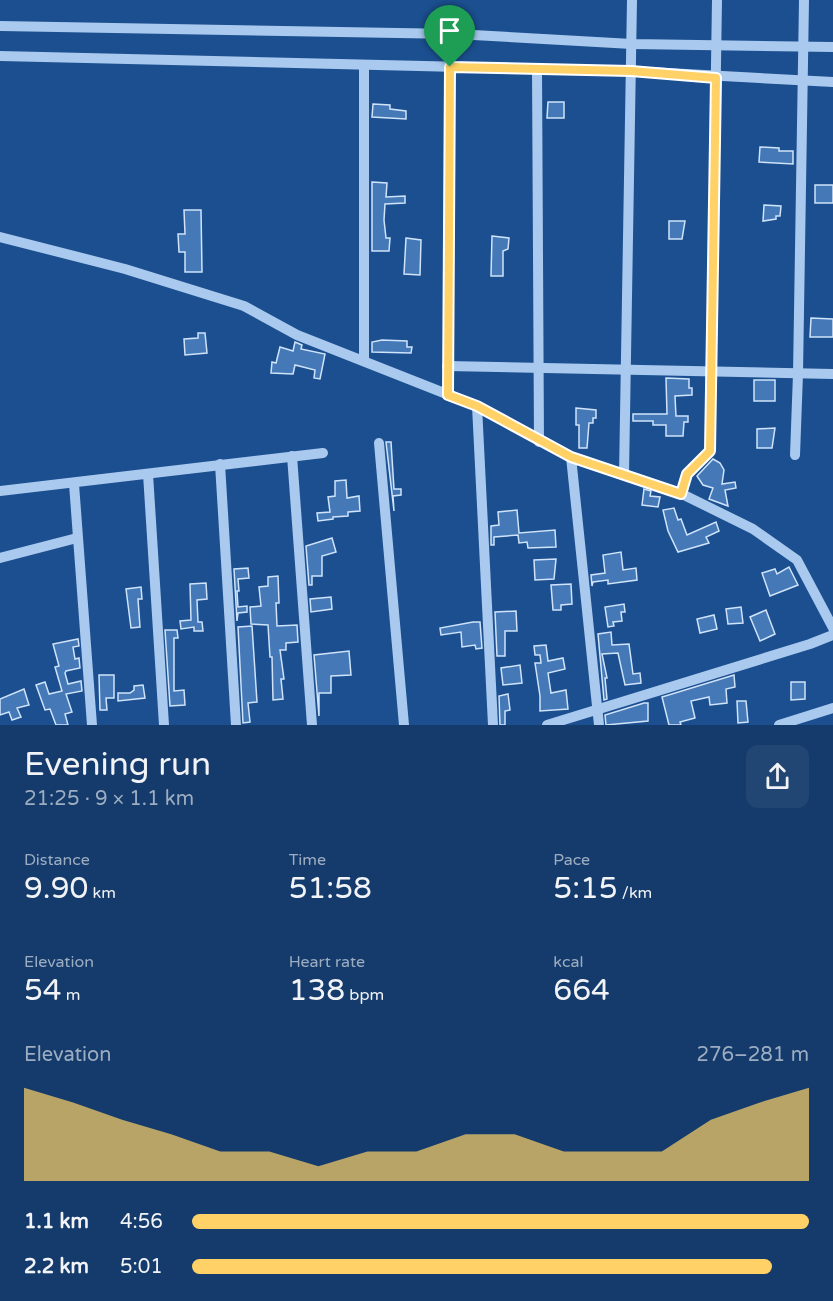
<!DOCTYPE html>
<html lang="en">
<head>
<meta charset="utf-8">
<style>
	:root { --surface:#143b6b; --page:#214673; --text:#f1f3f6; --muted:#9dadc1; --accent:#ffd166 }
	body { margin:0; font-family:"Varela Round",sans-serif; background:var(--page); color:var(--text); height:100vh; display:flex; flex-direction:column; font-size:22px; white-space:nowrap }
	* { box-sizing:border-box; margin:0 }
	p { font-size:20px; color:var(--muted) }
	.icon { flex:none; width:33px; height:33px; fill:none; stroke:currentColor; stroke-width:2; stroke-linecap:round; stroke-linejoin:round }
	.map { position:relative; height:725px; overflow:hidden }
	.drawer { display:flex; flex-direction:column; background:var(--surface); flex:1 }
	.drawer>* { flex:none }
	.pin { position:absolute; display:grid; place-items:center; width:51px; height:51px; color:#fff; margin:-62px -26px; border-radius:50% 50% 50% 0; rotate:-45deg; box-shadow:0 0 6px #0007 }
	.pin .icon { rotate:45deg }
	.round { display:grid; place-items:center; flex:none; width:63px; height:63px; border-radius:12px; background:var(--page) }
	.headline { display:flex; align-items:center; justify-content:space-between; height:102px; padding:0 24px }
	h1 { font-size:33px; font-weight:600; line-height:45px }
	.metrics { display:grid; grid-template-columns:repeat(3,1fr); gap:9px; height:102px; padding:6px 24px }
	.metrics div { display:grid; align-content:center }
	.metrics b { font-size:30px; font-weight:600 }
	.metrics small { font-size:16px; font-weight:400 }
	.metrics p { font-size:16px }
	.chart { height:168px; padding:12px 24px }
	.chart p { display:flex; justify-content:space-between }
	.chart svg { width:100%; height:108px; margin-top:6px; fill:var(--accent); opacity:.7 }
	ul { padding:0 24px; list-style:none; font-size:20px }
	li { display:grid; grid-template-columns:96px 72px 1fr; align-items:center; height:45px }
	li i { height:15px; border-radius:8px; background:var(--accent) }
	.map>svg:first-child { display:block }
	.building { fill:#4478b7; stroke:#cfe3fa; stroke-width:1.5 }
	.lines { fill:none; stroke-linecap:round; stroke-linejoin:round }
	.minor { stroke:#a9c9ee; stroke-width:10 }
	.route-casing { stroke:#fff; stroke-width:12 }
	.route { stroke:#ffd166; stroke-width:8 }
</style>
</head>
<body>
<div class="map">
<svg width="833" height="725" viewBox="0 0 833 725">
	<rect width="100%" height="100%" fill="#1b4f8f"/>
	<g class="building">
		<polygon points="548,102 564,102 564,118 547,118"/>
		<polygon points="373,104 390,105 390,109 406,111 406,119 372,117"/>
		<polygon points="760,147 779,148 779,151 793,151 793,164 759,162"/>
		<polygon points="372,182 387,183 386,197 405,196 405,203 385,204 384,220 386,238 390,238 389,251 372,251"/>
		<rect x="815" y="185" width="18" height="18"/>
		<polygon points="764,205 781,206 780,216 776,216 776,219 763,221"/>
		<polygon points="184,210 201,210 202,272 185,272 185,252 179,252 178,234 185,234"/>
		<polygon points="669,221 685,221 682,239 669,239"/>
		<polygon points="492,236 509,238 508,249 503,251 503,276 491,276"/>
		<polygon points="406,238 421,240 420,275 404,274"/>
		<polygon points="811,318 833,319 833,337 810,337"/>
		<polygon points="198,333 205,333 207,353 185,355 184,339 198,338"/>
		<polygon points="382,340 407,341 407,347 412,347 411,353 372,352 372,342"/>
		<polygon points="295,342 302,345 301,349 325,354 320,379 314,378 315,370 295,365 293,374 271,373 272,362 276,363 280,347 293,351"/>
		<polygon points="666,378 689,379 689,388 692,388 692,395 675,396 676,416 688,416 688,422 684,422 683,436 666,436 666,425 653,425 653,421 633,421 633,414 667,414"/>
		<rect x="754" y="380" width="21" height="21"/>
		<polygon points="576,408 596,410 596,418 593,418 593,423 589,423 587,448 579,448 579,425 576,425"/>
		<polygon points="775,428 772,448 757,448 757,429"/>
		<polygon points="386,442 391,442 394,489 401,489 401,495 393,496 394,511"/>
		<polygon points="713,459 720,463 724,470 722,484 735,482 736,488 725,490 728,506 709,499 713,488 703,485 697,476"/>
		<polygon points="346,480 347,498 359,496 360,511 348,512 348,516 333,517 333,519 318,521 317,513 330,512 328,497 335,496 335,481"/>
		<polygon points="644,489 651,491 650,496 660,497 658,507 642,505"/>
		<polygon points="674,508 678,520 681,519 687,535 716,522 719,531 706,537 709,543 678,552 668,531 663,510"/>
		<polygon points="517,510 519,533 555,530 556,547 528,548 527,542 519,543 518,535 494,537 494,545 491,545 491,526 499,525 498,512"/>
		<polygon points="332,538 336,552 322,556 322,576 312,576 312,585 309,585 306,546"/>
		<polygon points="621,552 623,570 636,568 637,580 608,584 608,580 593,582 592,586 591,575 605,573 603,555"/>
		<polygon points="556,559 554,579 535,580 534,560"/>
		<polygon points="789,567 798,585 770,596 762,573 775,569 777,574"/>
		<polygon points="248,568 249,578 238,579 239,591 237,591 238,607 247,606 247,612 238,613 237,621 234,569"/>
		<polygon points="278,576 279,603 276,603 277,626 297,625 298,642 286,643 286,650 280,650 284,679 281,679 283,699 273,700 272,657 270,657 268,625 251,624 250,607 261,606 259,587 268,586 268,577"/>
		<polygon points="206,583 207,599 197,600 198,622 202,622 203,631 194,631 194,627 181,629 180,621 191,620 190,584"/>
		<polygon points="571,584 572,604 561,605 561,610 553,610 551,585"/>
		<polygon points="141,587 142,599 138,599 140,627 131,628 126,589"/>
		<polygon points="331,597 332,609 311,612 310,599"/>
		<polygon points="624,604 625,612 621,612 622,621 613,622 614,626 608,627 605,607"/>
		<polygon points="741,607 743,623 728,624 726,609"/>
		<polygon points="766,610 775,634 760,641 750,617"/>
		<polygon points="516,611 517,631 505,631 505,656 497,656 495,612"/>
		<polygon points="714,615 717,629 700,633 697,619"/>
		<polygon points="473,622 480,622 482,648 476,649 475,645 462,647 461,632 441,635 440,628"/>
		<polygon points="252,626 257,702 248,703 250,722 243,723 238,627"/>
		<polygon points="165,630 177,630 178,638 174,638 174,691 184,690 185,705 170,706"/>
		<polygon points="611,632 612,645 629,644 633,674 640,673 641,683 625,685 618,653 602,654 607,678 605,678 607,699 604,700 598,634"/>
		<polygon points="78,639 79,646 73,647 75,659 79,658 80,668 66,671 65,673 68,684 81,681 82,691 66,694 72,712 65,714 68,725 56,725 50,709 45,710 36,685 45,682 49,694 62,691 55,667 59,666 53,644"/>
		<polygon points="546,645 548,661 563,658 565,669 548,673 551,693 566,690 568,709 540,711 540,696 535,663 541,663 540,655 535,655 534,646"/>
		<polygon points="349,651 351,675 331,676 331,693 319,693 319,716 314,655"/>
		<polygon points="520,665 522,683 503,685 501,668"/>
		<polygon points="99,675 114,675 114,698 106,698 107,710 100,710"/>
		<polygon points="734,675 735,687 726,689 727,703 710,705 709,697 691,701 695,718 680,722 681,725 669,725 662,697"/>
		<polygon points="791,682 805,682 805,699 791,700"/>
		<polygon points="143,685 145,698 118,701 118,693 130,693 134,690 134,686"/>
		<polygon points="24,689 29,705 17,708 21,717 12,720 9,712 0,715 0,699"/>
		<polygon points="508,694 510,710 505,711 505,725 500,725 499,696"/>
		<polygon points="737,701 746,701 748,722 738,723"/>
		<polygon points="644,703 648,703 648,721 606,725 605,715"/>
	</g>
	<g class="lines">
		<g class="minor">
			<polyline points="0,26 455,34 632,44 833,47"/>
			<polyline points="0,56 631,71 833,82"/>
			<polyline points="537,69 539,442"/>
			<polyline points="0,237 125,269 244,306 297,335 477,406 571,457 682,494 753,529 797,560 833,628"/>
			<polyline points="364,360 364,65"/>
			<polyline points="447,366 833,374"/>
			<polyline points="448,395 450,67"/>
			<polyline points="477,406 493,725"/>
			<polyline points="379,443 404,725"/>
			<polyline points="795,455 798,374 804,0"/>
			<polyline points="292,456 312,725"/>
			<polyline points="571,457 599,725"/>
			<polyline points="220,464 236,725"/>
			<polyline points="148,474 164,725"/>
			<polyline points="624,475 632,0"/>
			<polyline points="74,484 92,725"/>
			<polyline points="0,491 323,453"/>
			<polyline points="682,494 687,474 710,451 717,0"/>
			<polyline points="0,558 77,538"/>
			<polyline points="547,725 810,644 833,635"/>
			<polyline points="779,725 833,708"/>
		</g>
	</g>
	<g class="lines">
		<g class="route-casing">
			<polygon id="route" points="450,67 631,71 716,78 710,451 687,474 681,494 571,457 477,406 448,395"/>
		</g>
		<use href="#route" class="route"/>
	</g>
</svg>
<div class="pin" style="left:450px;top:67px;background:#1e9e55"><svg class="icon" aria-label="arrive" viewBox="0 0 24 24"><path d="M6 21V4h12l-3 4 3 4H6"/></svg></div>
</div>
<section class="drawer">
<div class="headline"><div><h1>Evening run</h1><p>21:25 · 9 × 1.1 km</p></div><a class="round"><svg class="icon" aria-label="share" viewBox="0 0 24 24"><path d="M12 15V3M7 8l5-5 5 5M5 13v7h14v-7"/></svg></a></div>
<div class="metrics">
<div><p>Distance</p><b>9.90<small> km</small></b></div>
<div><p>Time</p><b>51:58</b></div>
<div><p>Pace</p><b>5:15<small> /km</small></b></div>
</div>
<div class="metrics">
<div><p>Elevation</p><b>54<small> m</small></b></div>
<div><p>Heart rate</p><b>138<small> bpm</small></b></div>
<div><p>kcal</p><b>664</b></div>
</div>
<div class="chart"><p><span>Elevation</span>276–281 m</p>
<svg viewBox="0 0 160 44" preserveAspectRatio="none"><path d="M0 44V6L10 12L20 19L30 25L40 32L50 32L60 38L70 32L80 32L90 25L100 25L110 32L120 32L130 32L140 19L150 12L160 6V44z"/></svg>
</div>
<ul>
<li><b>1.1 km</b>4:56<i style="width:100%"></i></li>
<li><b>2.2 km</b>5:01<i style="width:94%"></i></li>
</ul>
</section>
</body>
</html>
